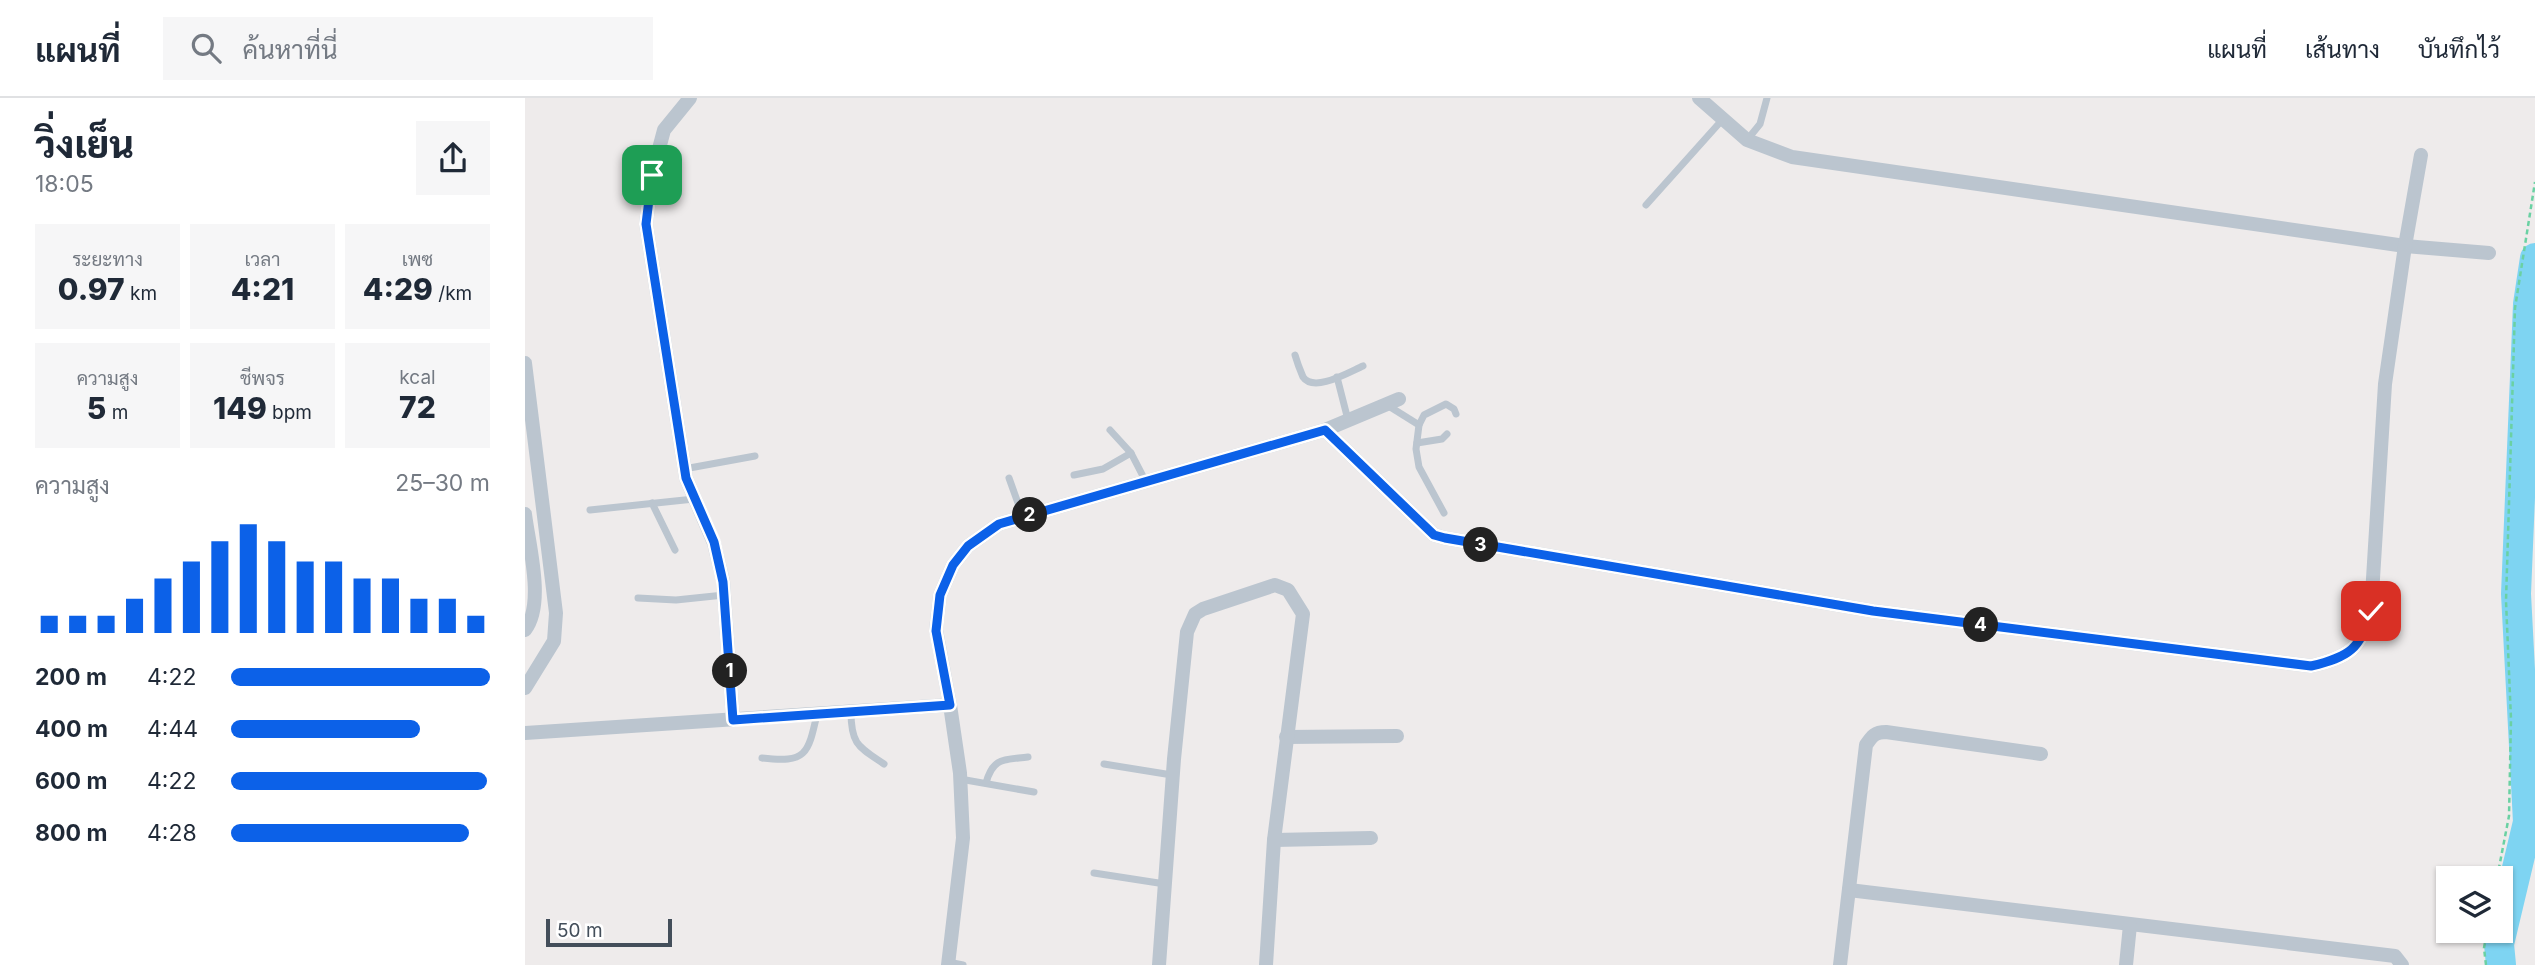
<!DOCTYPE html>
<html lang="th">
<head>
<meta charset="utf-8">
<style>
	:root { --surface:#fff; --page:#f6f6f7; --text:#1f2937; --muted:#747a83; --line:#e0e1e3; --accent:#0c61e8 }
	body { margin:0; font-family:Inter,Sarabun,sans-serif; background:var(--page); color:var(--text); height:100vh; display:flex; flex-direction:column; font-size:26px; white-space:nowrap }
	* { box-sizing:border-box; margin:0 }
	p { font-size:23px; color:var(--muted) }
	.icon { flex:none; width:38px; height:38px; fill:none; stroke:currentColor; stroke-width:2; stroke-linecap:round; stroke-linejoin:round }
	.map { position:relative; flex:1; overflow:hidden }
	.sheet { display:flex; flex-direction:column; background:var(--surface); width:525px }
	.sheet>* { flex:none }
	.tools { position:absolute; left:1911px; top:768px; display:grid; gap:14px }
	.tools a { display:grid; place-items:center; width:77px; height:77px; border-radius:0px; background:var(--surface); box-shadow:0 2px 5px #0004; font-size:35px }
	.scale { position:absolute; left:21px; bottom:18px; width:126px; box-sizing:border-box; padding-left:7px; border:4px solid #434e5a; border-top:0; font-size:19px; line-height:24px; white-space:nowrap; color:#434e5a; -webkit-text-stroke:5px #fff; paint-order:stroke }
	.pin { position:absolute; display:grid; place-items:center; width:60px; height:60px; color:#fff; margin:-30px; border-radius:14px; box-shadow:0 4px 10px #0006 }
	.km { position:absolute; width:35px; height:35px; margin:-18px; border-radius:50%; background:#222; color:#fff; font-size:19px; line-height:35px; text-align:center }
	.round { display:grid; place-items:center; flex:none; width:74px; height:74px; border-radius:0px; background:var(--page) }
	.summary { display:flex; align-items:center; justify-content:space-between; height:119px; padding:0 35px }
	h1 { font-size:38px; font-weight:800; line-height:52px }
	.metrics { display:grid; grid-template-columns:repeat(3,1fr); gap:10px; height:119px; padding:7px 35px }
	.metrics div { display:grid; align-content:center; border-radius:0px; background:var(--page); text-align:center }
	.metrics b { font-size:30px; font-weight:800 }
	.metrics small { font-size:19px; font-weight:400 }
	.metrics p { font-size:19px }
	.chart { height:196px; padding:14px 35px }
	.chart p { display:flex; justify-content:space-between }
	.chart svg { width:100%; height:126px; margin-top:7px; stroke:var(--accent); stroke-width:6 }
	ul { padding:0 35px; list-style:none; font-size:23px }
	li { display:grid; grid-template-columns:112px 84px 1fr; align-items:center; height:52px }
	li i { height:18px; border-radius:9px; background:var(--accent) }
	header { display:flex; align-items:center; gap:42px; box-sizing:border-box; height:98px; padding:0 35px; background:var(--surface); border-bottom:2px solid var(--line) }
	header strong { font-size:33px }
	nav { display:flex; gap:38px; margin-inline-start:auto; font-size:24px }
	.search { width:490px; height:63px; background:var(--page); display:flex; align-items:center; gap:18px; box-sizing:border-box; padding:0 24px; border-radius:0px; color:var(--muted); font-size:26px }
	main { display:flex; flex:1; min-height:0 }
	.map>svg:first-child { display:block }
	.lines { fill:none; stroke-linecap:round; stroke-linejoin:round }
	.river { stroke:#7ed4f2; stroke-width:30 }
	.path { stroke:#6ad1a3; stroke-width:2.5; stroke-dasharray:5 3.5; stroke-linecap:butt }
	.lane { stroke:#bbc5cf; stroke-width:7 }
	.street { stroke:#bbc5cf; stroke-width:14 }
	.route-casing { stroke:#fff; stroke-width:14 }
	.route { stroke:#0c61e8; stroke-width:9 }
</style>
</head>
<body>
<header>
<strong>แผนที่</strong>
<div class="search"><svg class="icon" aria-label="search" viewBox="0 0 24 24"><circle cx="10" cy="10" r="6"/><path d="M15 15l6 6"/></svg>ค้นหาที่นี่</div>
<nav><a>แผนที่</a><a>เส้นทาง</a><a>บันทึกไว้</a></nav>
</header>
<main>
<section class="sheet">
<div class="summary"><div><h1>วิ่งเย็น</h1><p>18:05</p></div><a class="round"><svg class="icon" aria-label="share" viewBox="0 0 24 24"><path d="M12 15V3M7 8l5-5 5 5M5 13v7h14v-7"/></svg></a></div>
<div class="metrics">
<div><p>ระยะทาง</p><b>0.97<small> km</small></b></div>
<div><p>เวลา</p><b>4:21</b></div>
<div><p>เพซ</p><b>4:29<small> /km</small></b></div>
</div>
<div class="metrics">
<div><p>ความสูง</p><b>5<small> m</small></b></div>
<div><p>ชีพจร</p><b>149<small> bpm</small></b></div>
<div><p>kcal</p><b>72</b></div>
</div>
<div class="chart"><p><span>ความสูง</span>25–30 m</p>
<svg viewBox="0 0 160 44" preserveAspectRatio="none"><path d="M5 44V38M15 44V38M25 44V38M35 44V32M45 44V25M55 44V19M65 44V12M75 44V6M85 44V12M95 44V19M105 44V19M115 44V25M125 44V25M135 44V32M145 44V32M155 44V38"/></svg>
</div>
<ul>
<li><b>200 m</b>4:22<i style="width:100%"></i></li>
<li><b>400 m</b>4:44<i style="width:73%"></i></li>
<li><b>600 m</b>4:22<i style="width:99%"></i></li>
<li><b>800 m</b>4:28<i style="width:92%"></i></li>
</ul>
</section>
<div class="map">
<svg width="2010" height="867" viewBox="0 0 2010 867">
	<rect width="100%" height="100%" fill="#eeebeb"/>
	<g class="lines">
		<polyline class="river" points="1976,867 1974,846 2003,724 1991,496 2003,206 2010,160"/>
		<g class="path">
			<polyline points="1972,780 1984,718 1986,621 1981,503 1990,210 2010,84"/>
			<polyline points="1961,867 1959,850 1962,833"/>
		</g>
		<g class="lane">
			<polyline points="1222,42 1235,26 1242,0"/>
			<polyline points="1121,107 1198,21"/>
			<path d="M770 257C772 264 775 272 778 279 789 295 824 274 838 268"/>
			<polyline points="812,279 823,322"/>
			<polyline points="862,307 894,327"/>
			<polyline points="585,332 606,355 621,384"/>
			<polyline points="892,345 917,341 922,336"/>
			<polyline points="159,371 230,358"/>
			<polyline points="549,377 578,371 606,355"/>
			<polyline points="484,380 498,419"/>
			<polyline points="127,405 150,452"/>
			<polyline points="65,412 169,401"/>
			<polyline points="919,415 894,369 891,351 894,327 899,317 921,306 929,311 931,316"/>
			<polyline points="113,500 151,502 199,497"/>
			<path d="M326 614C326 647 334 649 359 666"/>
			<path d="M237 660C281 665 283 657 292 616"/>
			<polyline points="579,666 647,677"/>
			<polyline points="435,681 509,694"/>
			<path d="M461 685C468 659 479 662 503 659"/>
			<polyline points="569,775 640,786"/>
			<polyline points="423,864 438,867"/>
		</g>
		<g class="street">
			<polyline points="165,0 139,32 127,77 121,126 161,380 189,445 198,483 208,622"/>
			<polyline points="1174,0 1222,42 1267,59 1880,148 1964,155"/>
			<polyline points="0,265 31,515 29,543 0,590"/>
			<path d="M800 332 909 437 920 440 1348 513 1786 568C1824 559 1836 551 1846 513L1860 286 1880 148 1896 57"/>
			<path d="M0 416C4 448 20 506 0 532"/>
			<polyline points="0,635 425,607"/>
			<polyline points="761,639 872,638"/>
			<polyline points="749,742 846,740"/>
			<polyline points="1324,792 1870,858 1877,867"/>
			<polyline points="423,867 438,740 435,675 425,607 411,532 415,497 428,467 443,448 474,426 800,332 874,301"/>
			<polyline points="634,867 649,661 662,534 670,516 678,511 750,487 763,492 778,516 749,742 741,867"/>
			<path d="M1315 867 1341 647C1347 638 1350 634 1361 634L1516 656"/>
			<polyline points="1601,867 1605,827"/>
		</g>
	</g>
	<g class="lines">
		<g class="route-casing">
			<path id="route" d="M127 77 121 126 161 380 189 444 198 484 208 622 425 607 411 533 415 497 428 467 443 448 474 426 800 332 909 437 920 440 1348 513 1786 568C1824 559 1836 551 1846 513"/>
		</g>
		<use href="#route" class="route"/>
	</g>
</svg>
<div class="tools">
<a><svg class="icon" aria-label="layers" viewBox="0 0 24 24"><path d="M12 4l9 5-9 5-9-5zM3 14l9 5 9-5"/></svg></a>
</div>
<div class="scale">50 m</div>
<div class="pin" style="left:127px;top:77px;background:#1e9e55"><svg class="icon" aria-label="arrive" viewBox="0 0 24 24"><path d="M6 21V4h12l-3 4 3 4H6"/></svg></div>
<div class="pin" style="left:1846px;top:513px;background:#d93025"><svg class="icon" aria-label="check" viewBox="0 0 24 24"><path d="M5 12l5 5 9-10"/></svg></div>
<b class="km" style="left:205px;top:573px">1</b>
<b class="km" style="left:505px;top:417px">2</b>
<b class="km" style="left:956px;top:447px">3</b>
<b class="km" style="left:1456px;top:527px">4</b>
</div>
</main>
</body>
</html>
